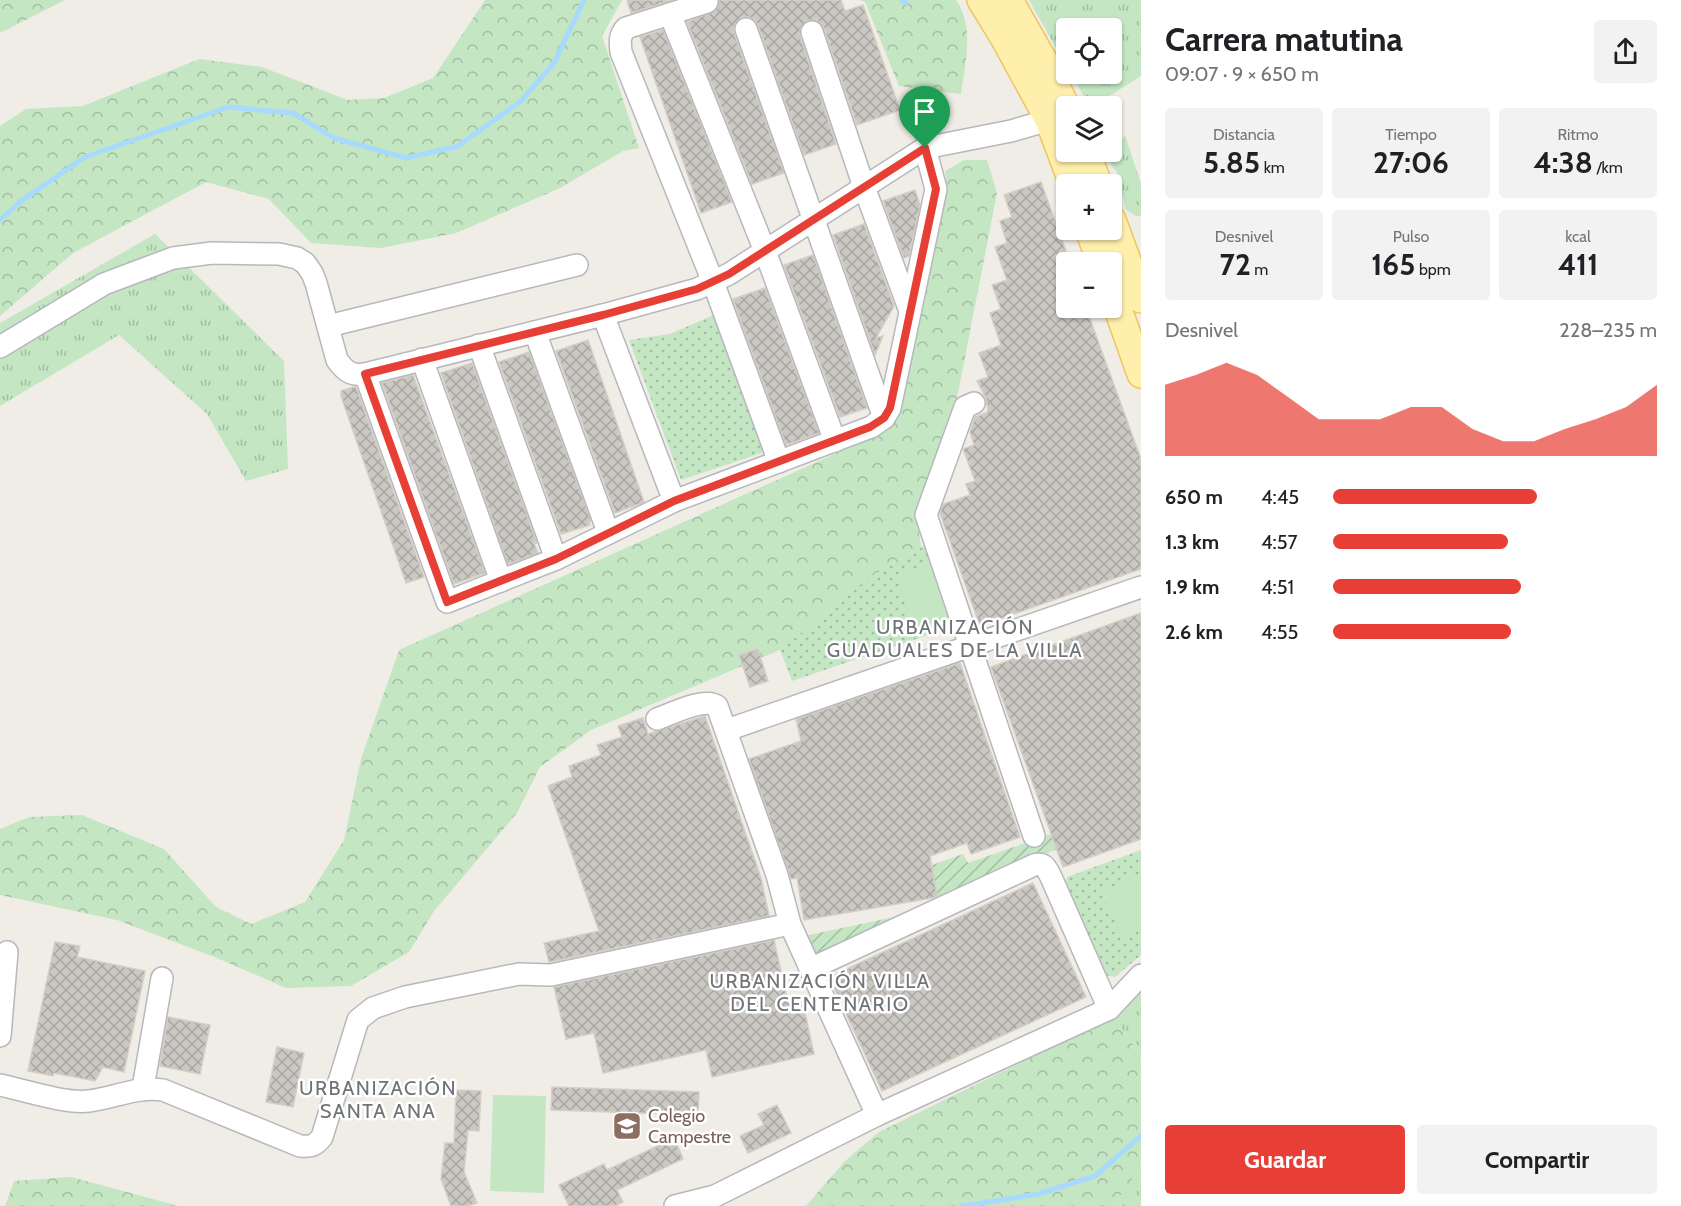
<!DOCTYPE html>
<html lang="es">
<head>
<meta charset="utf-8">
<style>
	:root { --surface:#fff; --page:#f2f2f2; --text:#202124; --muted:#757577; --accent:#e73f35 }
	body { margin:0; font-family:Cabin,sans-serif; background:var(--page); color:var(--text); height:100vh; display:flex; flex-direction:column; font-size:22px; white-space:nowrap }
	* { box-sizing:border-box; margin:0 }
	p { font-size:20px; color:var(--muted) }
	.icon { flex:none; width:33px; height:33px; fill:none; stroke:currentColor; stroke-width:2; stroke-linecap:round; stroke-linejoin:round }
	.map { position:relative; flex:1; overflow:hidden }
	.panel { display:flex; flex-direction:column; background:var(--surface); width:540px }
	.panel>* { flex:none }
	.buttons { position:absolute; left:1056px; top:18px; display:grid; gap:12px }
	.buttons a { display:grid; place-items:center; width:66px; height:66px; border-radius:6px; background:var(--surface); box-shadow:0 2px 4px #0004; font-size:30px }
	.pin { position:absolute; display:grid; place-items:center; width:51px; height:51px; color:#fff; margin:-62px -26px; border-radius:50% 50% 50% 0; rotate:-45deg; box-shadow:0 0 6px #0007 }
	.pin .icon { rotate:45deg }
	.round { display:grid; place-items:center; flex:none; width:63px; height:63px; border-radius:6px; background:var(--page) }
	.headline { display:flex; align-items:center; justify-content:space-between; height:102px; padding:0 24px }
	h1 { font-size:33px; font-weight:800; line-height:45px }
	.stats { display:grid; grid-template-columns:repeat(3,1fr); gap:9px; height:102px; padding:6px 24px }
	.stats div { display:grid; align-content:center; border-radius:6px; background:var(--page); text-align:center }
	.stats b { font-size:30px; font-weight:800 }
	.stats small { font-size:16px; font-weight:400 }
	.stats p { font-size:16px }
	.chart { height:168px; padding:12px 24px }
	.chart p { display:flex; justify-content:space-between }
	.chart svg { width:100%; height:108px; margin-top:6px; fill:var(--accent); opacity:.7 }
	.primary-button { display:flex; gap:12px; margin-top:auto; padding:12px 24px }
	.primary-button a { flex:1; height:69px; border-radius:6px; background:var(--accent); color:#fff; font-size:24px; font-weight:800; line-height:69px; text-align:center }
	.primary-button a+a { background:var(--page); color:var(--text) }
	ul { padding:0 24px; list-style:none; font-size:20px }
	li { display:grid; grid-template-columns:96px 72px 1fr; align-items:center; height:45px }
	li i { height:15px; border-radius:8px; background:var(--accent) }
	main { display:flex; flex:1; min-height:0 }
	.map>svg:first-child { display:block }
	.grass { fill:url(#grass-tufts) }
	.forest { fill:url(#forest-crowns) }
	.park { fill:url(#park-dots) }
	.garden { fill:url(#garden-furrows) }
	.pitch { fill:#c4e6c3 }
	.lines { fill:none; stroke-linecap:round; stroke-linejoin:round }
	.stream { stroke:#a8dafe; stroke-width:5 }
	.building { fill:url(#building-cross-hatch); stroke:#d4cfc4; stroke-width:1.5 }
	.minor-casing { stroke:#b6b8bc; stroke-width:24 }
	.major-casing { stroke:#efc45f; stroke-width:30 }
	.minor { stroke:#fff; stroke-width:21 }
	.major { stroke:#feefad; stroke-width:27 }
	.route-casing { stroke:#fff; stroke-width:12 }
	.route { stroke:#e73f35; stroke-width:8 }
	.labels { text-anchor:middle; stroke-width:5; stroke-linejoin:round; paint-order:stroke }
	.education-label { font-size:18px; fill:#785e54; stroke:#fff; text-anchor:start }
	.neighbourhood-label { font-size:20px; letter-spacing:1.5px; fill:#6f7478; stroke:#fff }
</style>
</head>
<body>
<main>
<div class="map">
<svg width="1141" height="1206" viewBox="0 0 1141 1206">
	<defs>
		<pattern id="grass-tufts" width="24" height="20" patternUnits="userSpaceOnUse" patternTransform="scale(1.5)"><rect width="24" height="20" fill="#c4e6c3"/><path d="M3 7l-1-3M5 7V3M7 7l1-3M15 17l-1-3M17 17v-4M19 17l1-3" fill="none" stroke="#a2bea2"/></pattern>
		<pattern id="forest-crowns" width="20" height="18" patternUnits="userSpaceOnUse" patternTransform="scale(1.5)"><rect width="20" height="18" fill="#c4e6c3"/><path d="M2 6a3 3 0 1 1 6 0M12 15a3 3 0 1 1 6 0" fill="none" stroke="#a2bea2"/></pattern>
		<pattern id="park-dots" width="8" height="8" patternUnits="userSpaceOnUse" patternTransform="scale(1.5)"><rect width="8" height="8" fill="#c4e6c3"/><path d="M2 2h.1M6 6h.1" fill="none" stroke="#a2bea2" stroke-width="1.8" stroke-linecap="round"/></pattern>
		<pattern id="garden-furrows" width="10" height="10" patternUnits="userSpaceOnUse" patternTransform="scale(1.5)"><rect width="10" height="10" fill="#c4e6c3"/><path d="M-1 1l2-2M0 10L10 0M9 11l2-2" fill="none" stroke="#a2bea2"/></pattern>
		<pattern id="building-cross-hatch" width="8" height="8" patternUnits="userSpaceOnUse" patternTransform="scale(1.5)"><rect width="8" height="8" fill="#cbc8c3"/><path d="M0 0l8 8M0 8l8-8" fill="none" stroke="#a8a6a2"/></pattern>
	</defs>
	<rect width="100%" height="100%" fill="#f0ede6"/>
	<g class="grass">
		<polygon points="1029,0 1141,0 1141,76 1111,95 1089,105 1071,74 1112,74 1112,28 1066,28 1066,66"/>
		<polygon points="1125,135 1141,184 1141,216 1136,216 1126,210 1117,172 1111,165 1110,157"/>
		<polygon points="155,234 284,361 288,469 246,481 207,414 119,335 0,406 0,323"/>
		<polygon points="1141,989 1141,1057 1114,1017"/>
		<polygon points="1141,1167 1141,1206 1113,1206"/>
	</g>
	<g class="forest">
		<polygon points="0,0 65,0 0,33"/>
		<polygon points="485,0 622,0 602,36 639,148 623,151 560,188 456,233 381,248 311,243 269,199 206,182 73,253 0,316 0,126 26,109 83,106 199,59 262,67 348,100 384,98 433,78"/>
		<path d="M859 0H956C975 27 965 64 961 94L899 86 865 2Z"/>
		<polygon points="964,160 987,160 997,193 956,403 917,517 921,547 872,576 780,650 591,730 540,767 517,813 434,911 409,952 351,986 286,988 217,958 117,920 0,895 0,829 29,817 82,815 164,849 216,907 251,924 305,902 344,840 361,759 399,650 857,444 876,434 899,410 947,189 945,171"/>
		<polygon points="1114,1017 1141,1057 1141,1167 1113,1206 806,1206 844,1162 879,1132"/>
		<polygon points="71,1177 179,1206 5,1206 14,1181"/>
	</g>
	<g class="park">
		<polygon points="716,314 771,450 681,480 629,340 670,334"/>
		<polygon points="930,542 958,625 792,681 780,650 872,576"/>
		<polygon points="1141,850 1141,955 1115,977 1103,975 1065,887 1067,877"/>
	</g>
	<g class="garden">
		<polygon points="1051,834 1057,849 955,893 937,897 932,865 963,854 968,863"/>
		<polygon points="899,916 900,919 814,958 804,936"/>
	</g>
	<g class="pitch">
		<polygon points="933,564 951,619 915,631 897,576"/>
		<polygon points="1141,873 1141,928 1122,937 1101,892"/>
		<polygon points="493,1095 546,1096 544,1193 490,1191"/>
	</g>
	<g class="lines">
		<g class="stream">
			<polyline points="902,0 906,3"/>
			<polyline points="0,220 21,201 85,157 228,107 293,113 334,138 406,158 458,146 521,101 554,63 584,0"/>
			<polyline points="962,1206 1038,1194 1095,1176 1141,1136"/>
		</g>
	</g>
	<g class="building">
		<polygon points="627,0 672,0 631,13"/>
		<polygon points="719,0 841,0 845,11 863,5 900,110 857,125 824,28 821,23 815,20 807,20 800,29 800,36 836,144 804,155 758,25 755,20 749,17 741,17 734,26 734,33 784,173 752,184 687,22 716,11"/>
		<polygon points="663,30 732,202 701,213 640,37"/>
		<polygon points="1041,182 1070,262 1066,262 1066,308 1086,308 1141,459 1141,569 980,626 940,513 943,504 970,495 966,484 975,481 963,449 974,445 970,432 975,417 988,412 986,398 977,381 988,377 979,353 1001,345 990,313 1001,309 992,285 1007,280 995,247 1007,243 1000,221 1012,217 1004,195"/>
		<polygon points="915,190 920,205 909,256 904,258 883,201"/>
		<polygon points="864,224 894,306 876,338 883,336 875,355 833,235"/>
		<polygon points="813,255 867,408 840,417 784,265"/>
		<polygon points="765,288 819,433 786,445 733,299"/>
		<polygon points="588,340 644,502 615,513 556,351"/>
		<polygon points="529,352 591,521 589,522 590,525 561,534 499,362"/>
		<polygon points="472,363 537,543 534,543 538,553 508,564 441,373"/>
		<polygon points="413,375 485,573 454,584 382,383"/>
		<polygon points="353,387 356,387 424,577 406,583 341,396 341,391"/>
		<polygon points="1141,613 1141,839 1063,867 991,667"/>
		<polygon points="758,649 768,681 750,687 739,655"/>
		<polygon points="960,663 1020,837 971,854 967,843 930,856 937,896 932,898 804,920 797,878 791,879 749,759 801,741 796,719"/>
		<polygon points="705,716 761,878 769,916 549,962 544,943 599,931 548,786 572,777 569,766 601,755 597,745 622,737 618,726 643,718 648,734"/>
		<polygon points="1033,883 1086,997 882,1091 829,977"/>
		<polygon points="774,940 788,1002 802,999 814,1054 712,1077 706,1050 603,1073 594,1033 566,1039 554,987"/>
		<polygon points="55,942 80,946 77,957 145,971 124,1072 103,1067 95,1081 54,1073 53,1076 28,1071"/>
		<polygon points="168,1017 210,1025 200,1074 160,1066"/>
		<polygon points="277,1047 304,1053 293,1107 266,1102"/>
		<polygon points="552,1087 699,1092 698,1115 551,1110"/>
		<polygon points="456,1090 481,1091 479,1131 468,1130 464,1172 477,1203 467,1206 451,1206 441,1179 445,1143 454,1143"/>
		<polygon points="777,1105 791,1133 748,1153 740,1136 764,1125 758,1114"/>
		<polygon points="674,1138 683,1159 617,1190 623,1202 615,1206 569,1206 559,1185 604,1164 607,1170"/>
	</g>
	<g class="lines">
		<g class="minor-casing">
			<g id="minor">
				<path d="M707 2 626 28C619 36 620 42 621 52L713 282 779 462"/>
				<polyline points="670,14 765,251 835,441"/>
				<polyline points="746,29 884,418"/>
				<polyline points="812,32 864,187 910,311"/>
				<polyline points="603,315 674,501"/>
				<polyline points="328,326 577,265"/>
				<polyline points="535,332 608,532"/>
				<polyline points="479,345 556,559"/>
				<path d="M0 347 104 284 173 258 212 253 279 254 297 258 305 263 312 273 316 283 337 360C345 371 351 376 365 374L603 315 697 289 729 274 925 148 1011 131 1049 120"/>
				<polyline points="422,359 501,581"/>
				<polyline points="365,374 447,602 556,559 674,501 871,427 884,418 890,408 936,189 925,148"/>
				<polyline points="974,403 965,407 926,515 1034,836"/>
				<path d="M657 719C671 714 704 697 717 706L777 875 790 924 877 1115"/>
				<polyline points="727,730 1141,587"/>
				<path d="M810 969 1034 865C1045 862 1046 868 1051 877L1109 1009"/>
				<polyline points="0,1036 7,952"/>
				<path d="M0 1085C24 1090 65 1104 89 1101 114 1098 137 1086 163 1090L300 1146C311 1147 315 1146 322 1137L358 1020 373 1008 405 997 519 974 551 975 790 924"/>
				<polyline points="143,1088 162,978"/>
				<polyline points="675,1206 715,1196 877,1115 1109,1009 1141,975"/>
			</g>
		</g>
		<g class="major-casing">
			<g id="major">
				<polyline points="981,0 1005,39 1049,120 1073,184"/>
				<polyline points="1009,0 1043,60 1066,107"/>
				<polyline points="1086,152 1098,184"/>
				<polyline points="1112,220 1141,299"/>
				<polyline points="1089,230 1101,262"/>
				<polyline points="1112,292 1141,374"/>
			</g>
		</g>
		<use href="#minor" class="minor"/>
		<use href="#major" class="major"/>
	</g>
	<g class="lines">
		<g class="route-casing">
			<polygon id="route" points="925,148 936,189 890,408 884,418 870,427 674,501 556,559 447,602 365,374 603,315 697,289 729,274"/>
		</g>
		<use href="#route" class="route"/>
	</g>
	<defs>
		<g id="school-square" transform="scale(1.5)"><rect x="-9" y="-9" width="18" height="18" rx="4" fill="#8d6e63" stroke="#fff"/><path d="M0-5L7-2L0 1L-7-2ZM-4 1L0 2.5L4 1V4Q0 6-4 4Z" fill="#fff"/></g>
	</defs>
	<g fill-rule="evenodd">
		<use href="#school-square" x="627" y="1126"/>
	</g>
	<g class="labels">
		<g class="education-label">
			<text x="648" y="1122">Colegio<tspan x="648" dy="21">Campestre</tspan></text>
		</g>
		<g class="neighbourhood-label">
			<text x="955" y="634">URBANIZACIÓN<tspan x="955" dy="23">GUADUALES DE LA VILLA</tspan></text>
			<text x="820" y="988">URBANIZACIÓN VILLA<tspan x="820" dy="23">DEL CENTENARIO</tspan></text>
			<text x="378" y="1095">URBANIZACIÓN<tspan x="378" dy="23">SANTA ANA</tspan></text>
		</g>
	</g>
</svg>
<div class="buttons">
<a><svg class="icon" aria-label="locate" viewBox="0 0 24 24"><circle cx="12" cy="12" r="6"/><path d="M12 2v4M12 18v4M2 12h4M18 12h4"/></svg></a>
<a><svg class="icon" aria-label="layers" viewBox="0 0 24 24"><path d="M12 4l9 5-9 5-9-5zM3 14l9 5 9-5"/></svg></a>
<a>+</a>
<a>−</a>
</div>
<div class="pin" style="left:925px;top:148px;background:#1e9e55"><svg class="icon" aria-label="arrive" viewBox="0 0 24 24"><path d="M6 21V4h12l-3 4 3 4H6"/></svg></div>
</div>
<section class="panel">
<div class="headline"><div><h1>Carrera matutina</h1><p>09:07 · 9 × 650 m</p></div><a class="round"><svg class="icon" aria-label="share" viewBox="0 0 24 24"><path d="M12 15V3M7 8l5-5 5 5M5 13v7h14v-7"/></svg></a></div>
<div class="stats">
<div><p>Distancia</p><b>5.85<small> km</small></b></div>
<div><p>Tiempo</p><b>27:06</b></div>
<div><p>Ritmo</p><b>4:38<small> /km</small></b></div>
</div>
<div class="stats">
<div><p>Desnivel</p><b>72<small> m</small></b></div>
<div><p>Pulso</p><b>165<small> bpm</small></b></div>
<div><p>kcal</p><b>411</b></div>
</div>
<div class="chart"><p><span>Desnivel</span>228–235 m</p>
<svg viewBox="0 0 160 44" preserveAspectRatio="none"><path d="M0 44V15L10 11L20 6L30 11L40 20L50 29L60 29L70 29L80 24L90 24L100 33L110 38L120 38L130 33L140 29L150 24L160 15V44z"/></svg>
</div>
<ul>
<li><b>650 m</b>4:45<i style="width:63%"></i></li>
<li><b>1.3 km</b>4:57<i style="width:54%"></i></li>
<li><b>1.9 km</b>4:51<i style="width:58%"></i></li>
<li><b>2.6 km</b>4:55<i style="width:55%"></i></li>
</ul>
<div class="primary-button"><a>Guardar</a><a>Compartir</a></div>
</section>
</main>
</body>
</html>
